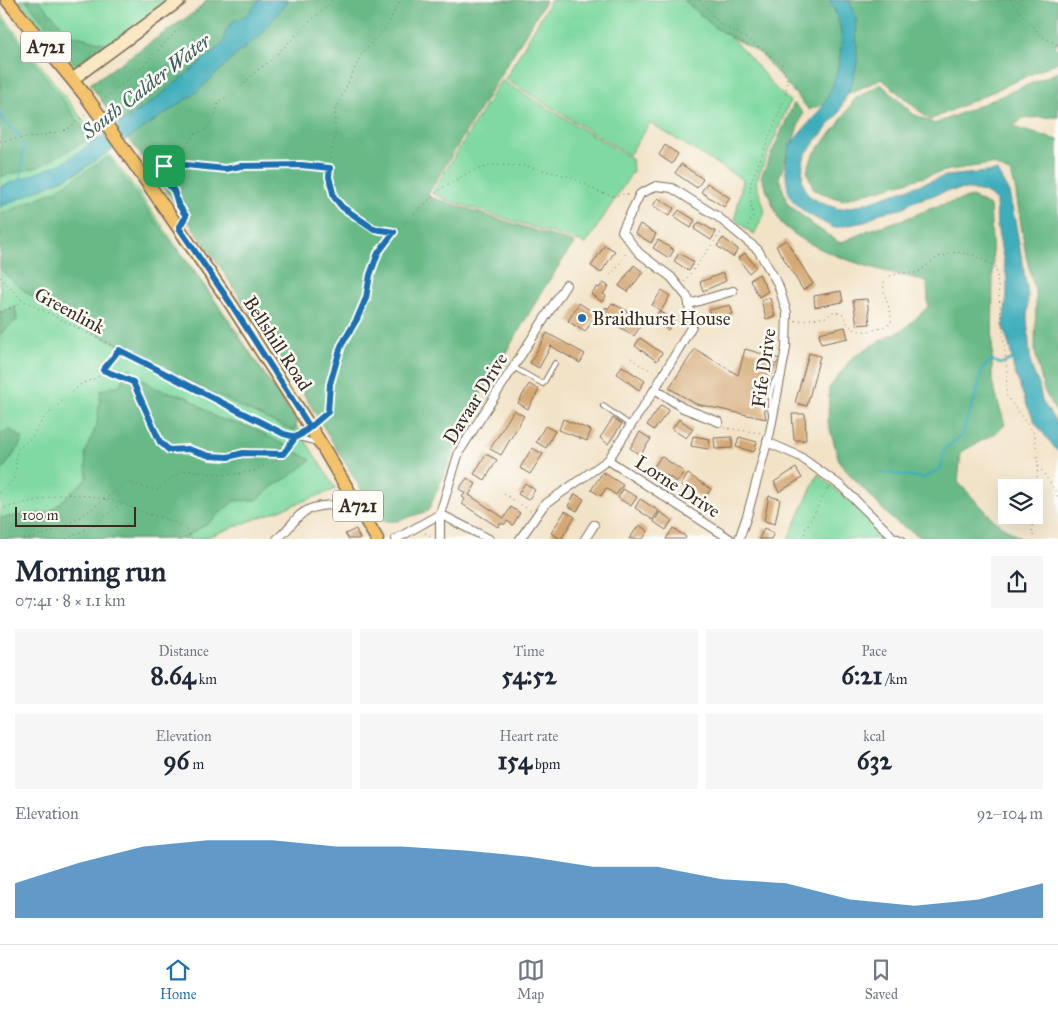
<!DOCTYPE html>
<html lang="en">
<head>
<meta charset="utf-8">
<style>
	:root { --surface:#fff; --page:#f6f6f7; --text:#1f2937; --muted:#747a83; --line:#e0e1e3; --accent:#1f6fb2 }
	body { margin:0; font-family:"IM FELL Great Primer",serif; background:var(--page); color:var(--text); height:100vh; display:flex; flex-direction:column; font-size:19px; white-space:nowrap }
	* { box-sizing:border-box; margin:0 }
	p { font-size:16px; color:var(--muted) }
	.icon { flex:none; width:28px; height:28px; fill:none; stroke:currentColor; stroke-width:2; stroke-linecap:round; stroke-linejoin:round }
	.map { position:relative; height:539px; overflow:hidden }
	.drawer { display:flex; flex-direction:column; background:var(--surface); flex:1 }
	.drawer>* { flex:none }
	.controls { position:absolute; left:998px; top:479px; display:grid; gap:10px }
	.controls a { display:grid; place-items:center; width:45px; height:45px; border-radius:0px; background:var(--surface); box-shadow:0 5px 20px #0002; font-size:25px }
	.scale { position:absolute; left:15px; bottom:12px; width:121px; box-sizing:border-box; padding-left:5px; border:2px solid #3b2a1e; border-top:0; font-size:14px; line-height:18px; white-space:nowrap; color:#3b2a1e; -webkit-text-stroke:4px #fdfcf7; paint-order:stroke }
	.pin { position:absolute; display:grid; place-items:center; width:42px; height:42px; color:#fff; margin:-21px; border-radius:10px; box-shadow:0 2px 8px #0006 }
	.round { display:grid; place-items:center; flex:none; width:52px; height:52px; border-radius:0px; background:var(--page) }
	.headline { display:flex; align-items:center; justify-content:space-between; height:85px; padding:0 15px }
	h1 { font-size:28px; font-weight:800; line-height:38px }
	.metrics { display:grid; grid-template-columns:repeat(3,1fr); gap:8px; height:85px; padding:5px 15px }
	.metrics div { display:grid; align-content:center; border-radius:0px; background:var(--page); text-align:center }
	.metrics b { font-size:25px; font-weight:800 }
	.metrics small { font-size:14px; font-weight:400 }
	.metrics p { font-size:14px }
	.chart { height:140px; padding:10px 15px }
	.chart p { display:flex; justify-content:space-between }
	.chart svg { width:100%; height:90px; margin-top:5px; fill:var(--accent); opacity:.7 }
	.tab-bar { display:flex; justify-content:space-around; align-items:center; height:70px; border-top:1px solid var(--line); background:var(--surface); font-size:14px; color:var(--muted) }
	.tab-bar a { display:grid; justify-items:center; gap:2px }
	.tab-bar .on { color:var(--accent) }
	.map>svg:first-child { display:block }
	.green { fill:#7fd9a0; stroke:#5d825f }
	.forest { fill:#67b986; stroke:#517252 }
	.water { fill:#3eadbb; stroke:#3c6c6c }
	.lines { fill:none; stroke-linecap:round; stroke-linejoin:round }
	.stream { stroke:#3eadbb; stroke-width:2.5 }
	.building { fill:#d4a773 }
	.lane-casing { stroke:#7b6b59; stroke-width:6 }
	.street-casing { stroke:#7b6b59; stroke-width:10 }
	.secondary-casing { stroke:#7b6b59; stroke-width:14 }
	.primary-casing { stroke:#7b6b59; stroke-width:15 }
	.path { stroke:#7b6b59; stroke-width:1; stroke-dasharray:1 4; stroke-linecap:butt }
	.lane { stroke:#fff; stroke-width:4 }
	.street { stroke:#fff; stroke-width:8 }
	.secondary { stroke:#fae7c3; stroke-width:11 }
	.primary { stroke:#f3c26a; stroke-width:12 }
	.primary-bridge-casing { stroke:#7b6b59; stroke-width:15; stroke-linecap:butt }
	.primary-bridge { stroke:#f3c26a; stroke-width:12 }
	.route-casing { stroke:#fff; stroke-width:10 }
	.route { stroke:#1f6fb2; stroke-width:6 }
	.poi-dot { fill:#1f6fb2; stroke:#fdfcf7; stroke-width:2 }
	.labels { text-anchor:middle; stroke-width:5; stroke-linejoin:round; paint-order:stroke }
	.shield { fill:#fdfcf7; stroke:#75695f; stroke-width:1 }
	.shield-label { font-size:18px; font-weight:bold; fill:#3b2a1e }
	.street-label { font-size:19px; fill:#3b2a1e; stroke:#fdfcf7 }
	.poi-label { font-size:19px; fill:#3b2a1e; stroke:#fdfcf7; text-anchor:start }
	.water-label { font-size:20px; font-style:italic; fill:#3c5e5d; stroke:#fdfcf7 }
</style>
</head>
<body>
<div class="map">
<svg width="1058" height="539" viewBox="0 0 1058 539">
	<rect width="100%" height="100%" fill="#fdfcf7"/>
	<filter id="ink" filterUnits="userSpaceOnUse"><feTurbulence type="fractalNoise" baseFrequency=".02" numOctaves="2"/><feDisplacementMap in="SourceGraphic" scale="10" xChannelSelector="R" yChannelSelector="G"/><feConvolveMatrix kernelMatrix="1 2 1 2 8 2 1 2 1" color-interpolation-filters="sRGB"/></filter>
	<filter id="wash" filterUnits="userSpaceOnUse"><feTurbulence type="fractalNoise" baseFrequency=".0096" numOctaves="4" result="noise"/><feDisplacementMap in="SourceGraphic" scale="20" xChannelSelector="R" yChannelSelector="G"/><feGaussianBlur stdDeviation="1.12" result="paint"/><feColorMatrix in="noise" values="0 0 0 0 0 0 0 0 0 0 0 0 0 0 0 0 0 1.4 0 .05"/><feComposite in="paint" operator="in"/></filter>
	<g filter="url(#wash)">
		<rect width="100%" height="100%" fill="#f2e3c7"/>
		<g class="green">
			<polygon points="19,0 172,0 76,70"/>
			<polygon points="551,0 694,0 749,56 776,89 790,101 756,182 765,211 754,235 735,219 743,180 650,123 629,155 505,79"/>
			<polygon points="0,12 135,188 232,324 336,489 202,539 0,539"/>
			<polygon points="501,80 632,159 633,171 586,244 447,200 432,193"/>
			<polygon points="818,474 873,522 887,539 788,539"/>
		</g>
		<g class="forest">
			<polygon points="26,0 39,0 69,34 107,44 76,64"/>
			<polygon points="207,0 546,0 427,196 574,243 546,285 474,406 428,511 397,521 380,521 297,383 208,249 90,84 196,11"/>
			<polygon points="684,0 1058,0 1058,44 1054,43 1058,49 1058,62 930,120 882,79 809,110 760,53 715,28"/>
			<polygon points="0,16 91,138 38,167 0,177"/>
			<polygon points="1058,72 1058,117 1023,118 1013,127 1058,140 1058,416 1044,390 1035,352 1036,295 1026,256 1015,187 1011,173 992,164 949,170 842,200 814,190 807,171 813,155 837,126 855,99 881,84 913,114 935,124"/>
			<path d="M794 103 803 113 779 178 788 204 813 225 840 243 869 230 907 218 937 206 972 197 990 206 993 261 992 382 1005 425 994 434 961 452 958 482 994 520 1021 539H924L893 520 840 464 828 422 829 388 852 358 874 344 904 329 928 307 927 281C882 271 815 256 781 223 778 219 765 185 761 177Z"/>
			<path d="M108 157 205 288 297 422 294 431C237 407 183 378 129 350 86 327 32 305 0 268V215L55 191Z"/>
			<polygon points="15,306 17,320 0,334 0,313"/>
			<polygon points="129,368 155,388 187,397 217,418 255,429 311,460 290,476 273,486 257,500 234,501 211,521 183,539 0,539 0,518 50,512 87,478 85,453 97,424 101,390 120,385"/>
			<polygon points="9,429 23,438 17,450 0,473 0,434"/>
		</g>
		<g class="water">
			<polygon points="259,0 288,0 262,34 237,54 197,92 77,173 0,207 0,187 63,163 157,98 225,42 225,33 233,21 247,15"/>
			<path d="M829 0 850 1 856 16 857 64 851 86 838 114 807 152 803 161 802 181 808 195 821 203 839 209 856 206 946 176 997 171 1009 193 1015 221 1028 294 1027 319 1031 366 1039 385 1042 401 1058 425V452L1036 424 1026 403 1014 370 1010 348 1003 327 1007 295V279L997 226 996 201 986 192 966 189 947 191 912 202 901 209 880 213 865 222 834 228C821 221 803 213 793 201 784 188 784 160 790 146 793 140 814 118 819 111 834 92 843 56 841 32 840 22 834 8 829 0Z"/>
		</g>
		<g class="lines">
			<g class="stream">
				<polyline points="0,112 4,123 19,135"/>
				<polyline points="20,183 24,147 23,143"/>
				<polyline points="879,472 925,478 941,468 944,449 961,436 977,392 982,369 992,360 1000,364 1013,359"/>
			</g>
		</g>
		<g id="blocks">
			<g class="building">
				<polygon points="665,145 678,154 672,164 659,155"/>
				<polygon points="681,164 703,179 697,188 675,173"/>
				<polygon points="707,183 730,198 724,207 701,192"/>
				<polygon points="658,198 674,208 669,216 653,206"/>
				<polygon points="679,210 695,220 691,228 674,217"/>
				<polygon points="699,222 716,232 711,240 694,229"/>
				<polygon points="640,224 656,234 651,243 635,233"/>
				<polygon points="723,238 738,249 733,257 717,246"/>
				<polygon points="658,240 674,250 669,258 653,248"/>
				<polygon points="786,240 813,284 803,290 776,246"/>
				<polygon points="605,245 615,251 601,273 591,266"/>
				<polygon points="679,253 694,262 689,271 674,261"/>
				<polygon points="745,253 756,267 749,273 738,258"/>
				<polygon points="634,265 643,272 628,292 619,286"/>
				<polygon points="723,273 726,281 703,291 700,282"/>
				<polygon points="759,274 768,291 759,297 750,280"/>
				<polygon points="603,283 609,286 603,294 606,296 602,302 591,294 597,287 599,288"/>
				<polygon points="662,290 670,296 661,311 652,305"/>
				<polygon points="841,291 843,302 815,307 814,296"/>
				<polygon points="770,298 775,316 766,319 761,300"/>
				<polygon points="867,299 870,324 857,325 853,300"/>
				<polygon points="579,303 596,314 585,332 568,321"/>
				<polygon points="612,303 640,318 639,320 643,322 634,336 603,317 605,313 603,312 604,309 606,307 608,309"/>
				<polygon points="730,305 733,314 711,319 709,310"/>
				<polygon points="659,311 674,321 668,330 653,320"/>
				<polygon points="845,327 848,338 821,344 819,333"/>
				<polygon points="547,333 585,354 580,363 551,346 539,368 530,363"/>
				<polygon points="640,338 662,353 657,361 635,346"/>
				<polygon points="695,349 738,375 745,349 780,359 768,374 762,398 766,419 696,404 669,388"/>
				<polygon points="809,353 820,356 807,406 795,403"/>
				<polygon points="622,366 645,381 639,390 617,374"/>
				<polygon points="529,384 539,390 528,409 518,403"/>
				<polygon points="661,405 669,410 654,430 647,425"/>
				<polygon points="514,410 524,416 501,455 490,449"/>
				<polygon points="792,414 805,414 806,440 794,440"/>
				<polygon points="613,418 622,424 608,444 600,438"/>
				<polygon points="563,419 591,430 587,441 559,430"/>
				<polygon points="679,419 693,429 686,438 672,429"/>
				<polygon points="545,426 555,431 546,448 536,442"/>
				<polygon points="640,432 651,439 640,455 630,448"/>
				<polygon points="693,436 710,439 708,449 691,446"/>
				<polygon points="732,437 732,448 715,449 714,438"/>
				<polygon points="739,437 757,442 754,452 736,447"/>
				<polygon points="532,448 543,454 530,474 520,468"/>
				<polygon points="486,454 497,460 485,480 474,474"/>
				<polygon points="661,456 684,472 677,482 654,467"/>
				<polygon points="796,468 802,478 779,492 774,482"/>
				<polygon points="603,472 623,485 616,495 606,488 601,496 591,490"/>
				<polygon points="688,474 711,489 704,499 681,485"/>
				<polygon points="467,478 476,484 469,495 504,518 511,507 520,513 513,525 507,521 505,524 500,524 498,527 462,504 465,499 462,497 465,493 459,489"/>
				<polygon points="525,483 535,490 528,500 518,494"/>
				<polygon points="623,489 637,497 631,506 618,498"/>
				<polygon points="575,494 584,499 577,511 568,506"/>
				<polygon points="769,496 780,499 775,524 764,521"/>
				<polygon points="640,499 659,511 653,520 635,508"/>
				<polygon points="565,511 575,517 561,539 551,533"/>
				<polygon points="660,512 672,520 666,530 654,522"/>
				<polygon points="639,525 648,531 643,539 629,539"/>
				<polygon points="673,528 686,537 685,539 666,539"/>
				<polygon points="764,528 774,533 771,539 759,539"/>
				<polygon points="356,529 360,539 348,539 345,534"/>
			</g>
		</g>
	</g>
	<g filter="url(#ink)">
		<use href="#blocks" fill-opacity="0" stroke="#7b6b59" stroke-width="1"/>
		<g class="lines">
			<g class="lane-casing">
				<g id="lane">
					<polyline points="513,367 543,384 555,363"/>
					<polyline points="603,406 630,425"/>
					<path d="M771 414C768 401 770 382 781 372"/>
					<polyline points="296,437 317,443"/>
					<polyline points="893,535 903,539"/>
				</g>
			</g>
			<g class="street-casing">
				<g id="street">
					<polyline points="689,304 733,291"/>
					<polyline points="655,389 683,408 719,422"/>
					<polyline points="767,442 799,456 841,486 890,534 893,539"/>
					<polyline points="608,460 730,539"/>
					<path d="M277 539C285 533 292 523 299 516 315 501 340 505 359 509"/>
					<polyline points="396,539 440,514 489,539"/>
					<polyline points="440,539 440,514 459,452 566,285"/>
					<polyline points="520,539 544,505 608,460 655,389 692,326 688,298 671,277 639,253 622,231 640,194 656,186 672,188 718,217 758,250 778,284 787,313 786,348 770,432 747,516 739,539"/>
					<polyline points="585,539 594,525"/>
				</g>
			</g>
			<g class="secondary-casing">
				<polyline id="secondary" points="73,79 180,0"/>
			</g>
			<g class="primary-casing">
				<g id="primary">
					<polyline points="7,0 85,95"/>
					<polyline points="140,172 231,304 321,444 377,539"/>
				</g>
			</g>
			<g class="path">
				<polyline points="700,0 719,23 751,41 781,63 787,78 786,96 751,182 750,195 753,217 746,228"/>
				<polyline points="1010,0 1041,36 1058,45"/>
				<polyline points="102,101 137,72 207,0"/>
				<polyline points="0,141 40,136 66,130 85,115"/>
				<polyline points="167,165 175,164 226,169 241,166 301,165 329,168"/>
				<polyline points="164,166 176,158 196,133 207,129 214,119 219,101 235,93 256,71 270,61 311,20 326,8 333,0"/>
				<polyline points="159,169 163,178 174,191 177,204 186,216 184,219"/>
				<polyline points="153,172 163,166"/>
				<polyline points="394,232 374,229 342,207 335,197 329,177 330,158 335,137 335,111 361,55 389,23 400,0"/>
				<polyline points="610,275 617,268 627,251"/>
				<polyline points="0,277 22,300 290,435"/>
				<polyline points="684,282 722,231"/>
				<polyline points="0,312 17,305 22,300"/>
				<polyline points="673,314 682,320"/>
				<path d="M795 321 827 317 831 312C852 313 840 319 852 328 862 335 882 329 891 323 893 308 878 291 886 277L901 273H917L938 257 957 252 974 255 996 267 1007 372 1006 395 1035 435 1038 465 1057 493 1058 500"/>
				<polyline points="631,358 637,363 656,373"/>
				<polyline points="103,370 133,382 160,443 169,450 188,449 210,456 228,457 243,453 281,453"/>
				<polyline points="318,421 328,412 330,384 341,346 357,319 366,298 370,275 378,253 394,233 442,188 471,171 494,165 526,166 571,177 599,192 612,196 626,194 630,195"/>
				<polyline points="724,428 762,433"/>
				<polyline points="0,493 15,477 17,450 31,438 43,419 81,384 98,377 118,350"/>
				<polyline points="504,494 531,511"/>
				<polyline points="0,509 64,494 90,496 122,503 145,513 172,521 188,531 192,539"/>
				<polyline points="1034,512 1038,465"/>
				<polyline points="1033,515 1032,530 1034,539"/>
				<polyline points="425,533 432,537"/>
				<path d="M24 539C64 533 96 507 126 482L157 490 182 470 232 475 253 471 279 459 292 442"/>
				<polyline points="66,539 93,526 122,503"/>
				<polyline points="804,539 805,530 829,486"/>
			</g>
			<use href="#lane" class="lane"/>
			<use href="#street" class="street"/>
			<use href="#secondary" class="secondary"/>
			<use href="#primary" class="primary"/>
			<g class="primary-bridge-casing">
				<polyline id="primary-bridge" points="85,95 140,172"/>
			</g>
			<use href="#primary-bridge" class="primary-bridge"/>
		</g>
	</g>
	<g class="lines" filter="url(#ink)">
		<g class="route-casing">
			<polyline id="route" points="164,166 159,168 163,178 174,191 178,204 186,216 179,228 231,304 310,427 296,437 283,454 243,453 228,457 210,456 188,449 169,450 160,442 133,382 103,370 119,350 284,434 296,437 302,434 328,412 330,384 341,346 357,319 366,298 370,275 378,253 394,232 374,229 342,207 334,197 329,177 330,168 301,165 241,166 226,169 175,164 164,166"/>
		</g>
		<use href="#route" class="route"/>
	</g>
	<circle class="poi-dot" cx="582" cy="318" r="5"/>
	<g class="labels">
		<g class="shield">
			<rect x="21" y="31.5" width="50" height="31" rx="4"/>
			<rect x="333" y="490.5" width="50" height="31" rx="4"/>
		</g>
		<g class="shield-label">
			<text x="46" y="53">A721</text>
			<text x="358" y="512">A721</text>
		</g>
		<g class="street-label">
			<text transform="translate(70 310) rotate(28)" y="7">Greenlink</text>
			<text transform="translate(278 343) rotate(57)" y="7">Bellshill Road</text>
			<text transform="translate(763 368) rotate(-82)" y="7">Fife Drive</text>
			<text transform="translate(475 398) rotate(-58)" y="7">Davaar Drive</text>
			<text transform="translate(678 486) rotate(33)" y="7">Lorne Drive</text>
		</g>
		<g class="poi-label">
			<text x="592" y="325">Braidhurst House</text>
		</g>
		<g class="water-label">
			<text transform="translate(146 86) rotate(-38)" y="7">South Calder Water</text>
		</g>
	</g>
</svg>
<div class="controls">
<a><svg class="icon" aria-label="layers" viewBox="0 0 24 24"><path d="M12 4l9 5-9 5-9-5zM3 14l9 5 9-5"/></svg></a>
</div>
<div class="scale">100 m</div>
<div class="pin" style="left:164px;top:166px;background:#1e9e55"><svg class="icon" aria-label="arrive" viewBox="0 0 24 24"><path d="M6 21V4h12l-3 4 3 4H6"/></svg></div>
</div>
<section class="drawer">
<div class="headline"><div><h1>Morning run</h1><p>07:41 · 8 × 1.1 km</p></div><a class="round"><svg class="icon" aria-label="share" viewBox="0 0 24 24"><path d="M12 15V3M7 8l5-5 5 5M5 13v7h14v-7"/></svg></a></div>
<div class="metrics">
<div><p>Distance</p><b>8.64<small> km</small></b></div>
<div><p>Time</p><b>54:52</b></div>
<div><p>Pace</p><b>6:21<small> /km</small></b></div>
</div>
<div class="metrics">
<div><p>Elevation</p><b>96<small> m</small></b></div>
<div><p>Heart rate</p><b>154<small> bpm</small></b></div>
<div><p>kcal</p><b>632</b></div>
</div>
<div class="chart"><p><span>Elevation</span>92–104 m</p>
<svg viewBox="0 0 160 44" preserveAspectRatio="none"><path d="M0 44V27L10 17L20 9L30 6L40 6L50 9L60 9L70 11L80 14L90 19L100 19L110 25L120 27L130 35L140 38L150 35L160 27V44z"/></svg>
</div>
</section>
<nav class="tab-bar">
<a class="on"><svg class="icon" aria-label="home" viewBox="0 0 24 24"><path d="M3 11l9-7 9 7M6 9v11h12V9"/></svg>Home</a>
<a><svg class="icon" aria-label="map" viewBox="0 0 24 24"><path d="M3 6l6-2 6 2 6-2v14l-6 2-6-2-6 2zM9 4v14M15 6v14"/></svg>Map</a>
<a><svg class="icon" aria-label="saved" viewBox="0 0 24 24"><path d="M7 4h10v16l-5-4-5 4z"/></svg>Saved</a>
</nav>
</body>
</html>
